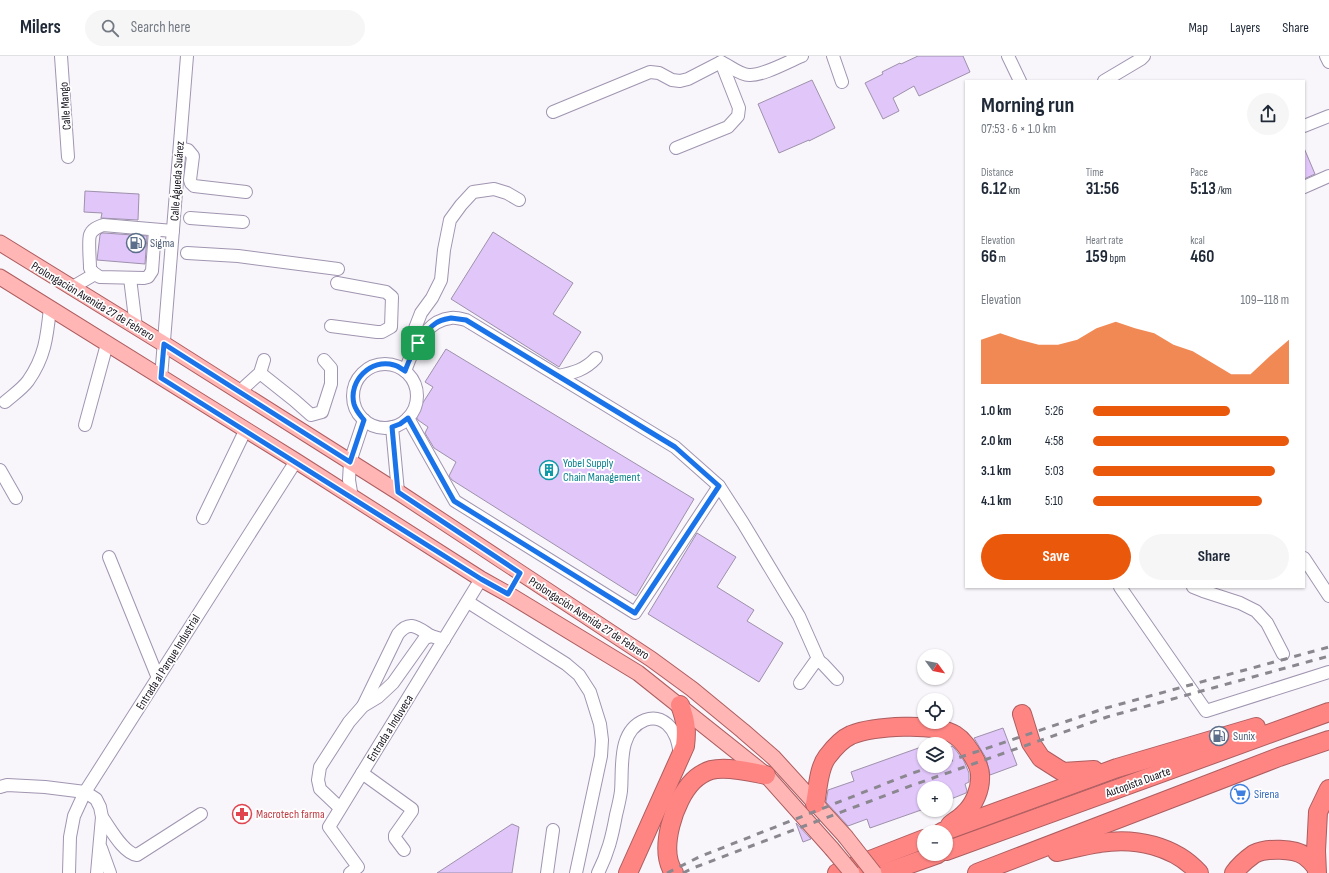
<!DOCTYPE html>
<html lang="en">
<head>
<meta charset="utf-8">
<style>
	:root { --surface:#fff; --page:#f6f6f7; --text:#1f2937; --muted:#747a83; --line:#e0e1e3; --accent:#ea580c }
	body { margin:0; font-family:"Sofia Sans Condensed",sans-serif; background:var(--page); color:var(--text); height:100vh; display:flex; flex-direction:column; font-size:15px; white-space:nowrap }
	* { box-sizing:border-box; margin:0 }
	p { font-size:13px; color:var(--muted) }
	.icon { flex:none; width:22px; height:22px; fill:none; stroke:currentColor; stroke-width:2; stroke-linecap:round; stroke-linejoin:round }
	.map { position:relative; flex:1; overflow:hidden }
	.drawer { position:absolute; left:965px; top:24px; width:340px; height:508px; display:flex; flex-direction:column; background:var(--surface); border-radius:0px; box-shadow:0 1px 3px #0004 }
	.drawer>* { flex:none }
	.needle { width:26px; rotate:122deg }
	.buttons { position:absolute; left:917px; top:593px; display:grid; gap:8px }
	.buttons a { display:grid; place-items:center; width:36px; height:36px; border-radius:50%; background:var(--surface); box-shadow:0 1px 3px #0004; font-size:20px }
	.pin { position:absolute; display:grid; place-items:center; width:34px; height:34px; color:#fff; margin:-17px; border-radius:8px; box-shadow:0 2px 6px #0006 }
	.round { display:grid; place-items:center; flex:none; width:42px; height:42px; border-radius:21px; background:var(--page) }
	.head { display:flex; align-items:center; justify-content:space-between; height:68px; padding:0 16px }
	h1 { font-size:22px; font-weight:700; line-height:30px }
	.figures { display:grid; grid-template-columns:repeat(3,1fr); gap:6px; height:68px; padding:4px 16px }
	.figures div { display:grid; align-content:center }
	.figures b { font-size:17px; font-weight:700 }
	.figures small { font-size:11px; font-weight:400 }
	.figures p { font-size:11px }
	.chart { height:112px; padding:8px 16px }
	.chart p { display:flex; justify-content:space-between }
	.chart svg { width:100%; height:72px; margin-top:4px; fill:var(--accent); opacity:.7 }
	.primary-button { display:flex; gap:8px; margin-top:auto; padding:8px 16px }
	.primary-button a { flex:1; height:46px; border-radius:24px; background:var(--accent); color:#fff; font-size:16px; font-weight:700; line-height:46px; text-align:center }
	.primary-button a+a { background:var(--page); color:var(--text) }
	ul { padding:0 16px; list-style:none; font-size:13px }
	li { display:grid; grid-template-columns:64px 48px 1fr; align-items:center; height:30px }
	li i { height:10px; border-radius:5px; background:var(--accent) }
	header { display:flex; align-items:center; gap:24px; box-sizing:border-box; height:56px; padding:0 20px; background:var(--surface); border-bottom:1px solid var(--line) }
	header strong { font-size:19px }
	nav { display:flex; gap:22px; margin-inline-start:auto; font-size:14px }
	.search { width:280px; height:36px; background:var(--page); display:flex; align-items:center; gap:10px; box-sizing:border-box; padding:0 14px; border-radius:22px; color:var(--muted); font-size:15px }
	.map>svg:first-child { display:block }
	.building { fill:#e0c6f9; stroke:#9e91ab }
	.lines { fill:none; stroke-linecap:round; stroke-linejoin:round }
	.minor-casing { stroke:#a095b0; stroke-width:14 }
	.major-casing { stroke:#ad5d5f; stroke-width:17 }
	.highway-casing { stroke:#ad5d5f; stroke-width:20 }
	.minor { stroke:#fff; stroke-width:12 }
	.major { stroke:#ffb6b5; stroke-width:15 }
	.highway { stroke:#ff8583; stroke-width:18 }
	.rail { stroke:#8b878f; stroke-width:3; stroke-dasharray:7 7; stroke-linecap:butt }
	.major-bridge-casing { stroke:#ad5d5f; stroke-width:17; stroke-linecap:butt }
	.major-bridge { stroke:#ffb6b5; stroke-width:15 }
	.route-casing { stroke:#fff; stroke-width:8 }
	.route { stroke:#1a73e8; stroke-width:5 }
	.labels { text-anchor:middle; stroke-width:3.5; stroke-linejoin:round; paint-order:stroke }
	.street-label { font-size:12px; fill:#16121b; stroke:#fff }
	.service-label { font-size:12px; fill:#4e5e75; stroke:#fff; text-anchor:start }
	.culture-label { font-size:12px; fill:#0d838f; stroke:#fff; text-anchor:start }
	.shop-label { font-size:12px; fill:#366cbe; stroke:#fff; text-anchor:start }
	.health-label { font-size:12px; fill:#be3a42; stroke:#fff; text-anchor:start }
</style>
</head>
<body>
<header>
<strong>Milers</strong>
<div class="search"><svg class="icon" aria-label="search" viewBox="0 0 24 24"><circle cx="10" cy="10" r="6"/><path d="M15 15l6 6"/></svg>Search here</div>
<nav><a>Map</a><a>Layers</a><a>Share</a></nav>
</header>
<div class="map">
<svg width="1329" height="817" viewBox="0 0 1329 817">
	<rect width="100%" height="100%" fill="#f8f5fb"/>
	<g class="building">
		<polygon points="918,0 963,0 970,16 919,40 914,30 893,42 899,55 883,63 865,27 883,18 882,16 900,7 901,8"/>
		<polygon points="812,24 835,72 809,85 809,84 779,97 758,48"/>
		<polygon points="1304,92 1315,118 1304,123"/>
		<polygon points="85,135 139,138 138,164 101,162 102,157 84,156"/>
		<polygon points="493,176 573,227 553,258 581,276 559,311 451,243"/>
		<polygon points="102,177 104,177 147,180 145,208 97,204 100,179"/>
		<polygon points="446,293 694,443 636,540 452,424 449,420 456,406 434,392 425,377 428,371 418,364 415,359 433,331 425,326"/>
		<polygon points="697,477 736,501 717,531 754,554 747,565 783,587 759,626 648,558"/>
		<polygon points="1003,672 1017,709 990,719 986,702 974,682"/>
		<polygon points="924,690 924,710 946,710 946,692 952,690 955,693 964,705 969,717 969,726 965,728 967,735 966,737 946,745 946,732 924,732 924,753 870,772 867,763 848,770 826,746 828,734 854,725 851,716"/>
		<polygon points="796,767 811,783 803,786"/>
		<polygon points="512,768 519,771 512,817 437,817"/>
	</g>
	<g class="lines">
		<g class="minor-casing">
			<g id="minor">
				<polyline points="61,0 68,101"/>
				<polyline points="833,0 842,26"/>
				<polyline points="1008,0 1020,25"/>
				<polyline points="1326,0 1329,6"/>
				<polyline points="1104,25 1141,3 1144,0"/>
				<path d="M553 56 650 16 659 17 672 24 680 25 688 23 721 6C730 10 740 19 749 19 763 20 789 5 802 0"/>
				<polyline points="1304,70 1329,60"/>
				<polyline points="180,92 188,94 193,100 190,124 191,127 194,130 246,136"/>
				<polyline points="676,92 728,71 738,60 739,52 721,6"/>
				<polyline points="1304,131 1329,120"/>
				<polyline points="190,162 243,166"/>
				<path d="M155 174 152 215 148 221 144 222 100 221C95 218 92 217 90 212 90 204 88 185 90 179 92 173 98 171 103 169L173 175"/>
				<polyline points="187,197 238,200 338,213"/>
				<polyline points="130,222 136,271"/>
				<polyline points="71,232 95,218"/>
				<polyline points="331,270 377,276 382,276 391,271 392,241 386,236 337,227"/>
				<polyline points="418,287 414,275 421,257 432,242 441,224 444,194 450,164 461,149 473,136 494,133 507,137 519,144"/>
				<circle cx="385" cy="340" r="32"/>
				<path d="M405 315C412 295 426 264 451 262 455 261 462 263 466 264L675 391 719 430 743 467 799 560 819 605"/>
				<polyline points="260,317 294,344 311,359 322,356 331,328 331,312 324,304"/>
				<path d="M558 320C573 317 585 314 596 302"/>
				<polyline points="161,322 187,0"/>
				<polyline points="239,336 260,317 264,304"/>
				<path d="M5 346C13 339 22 333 28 325 45 301 47 281 50 252"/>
				<polyline points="408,362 455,445 635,557 719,430"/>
				<polyline points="85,369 107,288"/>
				<polyline points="392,371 398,436"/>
				<polyline points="0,414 16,442"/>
				<polyline points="352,442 349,424 350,406 364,364"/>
				<polyline points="203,462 245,375"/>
				<polyline points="109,501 158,622"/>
				<polyline points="1304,502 1329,540"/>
				<polyline points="1120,531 1206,655 1329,616"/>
				<polyline points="1193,531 1203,535 1240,547 1256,555 1267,567 1283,598"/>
				<polyline points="468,546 566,608 579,619 590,636 600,668 602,684 601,700 576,817"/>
				<polyline points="800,627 815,606 819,605 823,608 837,623"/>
				<path d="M363 650 398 578C410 563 418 572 431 580"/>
				<polyline points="362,717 412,753 412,755 395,779 395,782 404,794"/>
				<polyline points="0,731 7,729 45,731 85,736 96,743 100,751 102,761 97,817"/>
				<polyline points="340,752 320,733 318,724 320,711 349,666 363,650 378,641 393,627 425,582 431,580 444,584"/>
				<path d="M102 761C110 772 123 797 137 799L201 758"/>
				<polyline points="101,792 110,817"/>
				<polyline points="69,817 70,781 74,760 85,736 296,405"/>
				<polyline points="350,817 358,811 329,771 481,523"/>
				<polyline points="547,817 553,774"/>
				<path d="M598 817C608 797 612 781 616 759 618 751 620 743 621 735 623 712 617 675 645 664 653 661 660 662 667 668 676 676 678 686 680 698"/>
			</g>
		</g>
		<g class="major-casing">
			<g id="major">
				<polyline points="0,187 164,288 398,436 651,603 692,633 743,675 774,702 845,780"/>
				<polyline points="0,221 296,405 481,523 508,538 638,617 766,719 832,793"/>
			</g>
		</g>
		<g class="highway-casing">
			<g id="highway">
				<polyline points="1022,658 1031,687 1041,702 1063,716 1094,714"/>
				<path d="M815 748C818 734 818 713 827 701 833 693 842 683 851 679 874 670 934 666 955 679 963 684 968 692 973 700 976 705 980 713 980 719 981 733 974 749 964 758 960 762 955 765 950 769"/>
				<polyline points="942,776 1117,712 1256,671"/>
				<polyline points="946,795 1329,656"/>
				<path d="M1057 796C1071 793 1085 789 1100 787 1135 781 1175 790 1199 817"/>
				<path d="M628 817 685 690C687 674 686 665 680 649"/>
				<path d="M674 817C658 794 674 744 693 725 697 721 705 716 711 714 727 710 751 716 766 719"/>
				<polyline points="837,817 924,783"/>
				<polyline points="885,817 938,798"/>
				<polyline points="977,817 1279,701 1329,684"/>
				<path d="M1234 817C1239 810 1247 803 1254 798 1266 792 1294 792 1305 800 1309 803 1313 807 1316 811"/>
				<polyline points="1317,817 1316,795 1318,756 1329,733"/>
			</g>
		</g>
		<use href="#minor" class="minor"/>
		<use href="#major" class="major"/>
		<use href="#highway" class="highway"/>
		<g class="rail">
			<polyline points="946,706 1106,652 1329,591"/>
			<polyline points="667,817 699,801 910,718 933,710"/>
			<polyline points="683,817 693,812 913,729 1107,661 1329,600"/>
		</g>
		<g class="major-bridge-casing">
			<g id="major-bridge">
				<polyline points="845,780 874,817"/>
				<polyline points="832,793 852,817"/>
			</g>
		</g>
		<use href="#major-bridge" class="major-bridge"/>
	</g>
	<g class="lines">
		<g class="route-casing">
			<path id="route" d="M451 262 466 264 675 391 719 430 635 557 454 445 408 362 400 368 392 371 398 436 520 517 508 538 481 523 161 322 164 288 350 406 364 364C360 359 356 355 354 348 348 325 371 302 394 309 398 310 402 313 405 315 411 299 421 277 436 267 440 264 446 263 451 262Z"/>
		</g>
		<use href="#route" class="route"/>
	</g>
	<defs>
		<g id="fuel-ring" transform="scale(1)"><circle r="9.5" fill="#fff" stroke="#5c6f8a" stroke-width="1.5"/><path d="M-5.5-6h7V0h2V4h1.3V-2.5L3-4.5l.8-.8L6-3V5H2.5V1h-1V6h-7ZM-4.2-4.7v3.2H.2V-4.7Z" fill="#5c6f8a"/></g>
		<g id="building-ring" transform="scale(1)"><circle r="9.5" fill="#fff" stroke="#0f9aa8" stroke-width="1.5"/><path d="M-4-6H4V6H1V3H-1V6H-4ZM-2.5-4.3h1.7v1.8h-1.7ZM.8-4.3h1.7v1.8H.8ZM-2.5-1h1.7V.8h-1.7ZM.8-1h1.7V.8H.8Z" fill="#0f9aa8"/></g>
		<g id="supermarket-ring" transform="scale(1)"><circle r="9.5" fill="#fff" stroke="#3f7fe0" stroke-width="1.5"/><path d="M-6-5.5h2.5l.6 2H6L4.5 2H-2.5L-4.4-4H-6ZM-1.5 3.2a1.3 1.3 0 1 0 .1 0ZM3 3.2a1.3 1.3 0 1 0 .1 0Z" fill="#3f7fe0"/></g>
		<g id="pharmacy-ring" transform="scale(1)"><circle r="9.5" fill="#fff" stroke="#e0444e" stroke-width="1.5"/><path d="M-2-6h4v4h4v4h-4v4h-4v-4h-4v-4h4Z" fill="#e0444e"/></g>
	</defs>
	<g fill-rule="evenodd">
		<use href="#fuel-ring" x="136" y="187"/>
		<use href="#building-ring" x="549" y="414"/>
		<use href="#fuel-ring" x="1219" y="680"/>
		<use href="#supermarket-ring" x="1240" y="738"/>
		<use href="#pharmacy-ring" x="242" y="758"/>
	</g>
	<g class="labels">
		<g class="street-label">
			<text transform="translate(65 50) rotate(-94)" y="4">Calle Mango</text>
			<text transform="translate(177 125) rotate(-86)" y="4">Calle Águeda Suárez</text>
			<text transform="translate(93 245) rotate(31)" y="4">Prolongación Avenida 27 de Febrero</text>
			<text transform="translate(589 562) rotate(33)" y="4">Prolongación Avenida 27 de Febrero</text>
			<text transform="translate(168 606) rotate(-58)" y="4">Entrada al Parque Industrial</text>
			<text transform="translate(390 672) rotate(-58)" y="4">Entrada a Induveca</text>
			<text transform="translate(1138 726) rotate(-20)" y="4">Autopista Duarte</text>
		</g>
		<g class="service-label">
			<text x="150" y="191">Sigma</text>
			<text x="1233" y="684">Sunix</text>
		</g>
		<g class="culture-label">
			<text x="563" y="411">Yobel Supply<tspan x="563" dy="14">Chain Management</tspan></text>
		</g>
		<g class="shop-label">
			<text x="1254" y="742">Sirena</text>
		</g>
		<g class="health-label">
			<text x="256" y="762">Macrotech farma</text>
		</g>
	</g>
</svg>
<div class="buttons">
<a><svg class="needle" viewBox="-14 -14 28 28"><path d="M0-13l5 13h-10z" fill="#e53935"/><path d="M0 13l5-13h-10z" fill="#747a83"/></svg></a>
<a><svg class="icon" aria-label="locate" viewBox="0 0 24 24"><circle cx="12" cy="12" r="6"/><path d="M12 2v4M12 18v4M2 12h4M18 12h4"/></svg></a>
<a><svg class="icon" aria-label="layers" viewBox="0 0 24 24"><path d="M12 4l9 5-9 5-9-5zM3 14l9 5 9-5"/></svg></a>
<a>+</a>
<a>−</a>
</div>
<div class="pin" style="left:418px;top:287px;background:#1e9e55"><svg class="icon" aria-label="arrive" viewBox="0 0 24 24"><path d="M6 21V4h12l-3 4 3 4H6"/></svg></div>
<section class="drawer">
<div class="head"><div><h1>Morning run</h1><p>07:53 · 6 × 1.0 km</p></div><a class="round"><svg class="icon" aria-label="share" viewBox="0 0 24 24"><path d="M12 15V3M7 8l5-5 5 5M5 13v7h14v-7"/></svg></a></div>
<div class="figures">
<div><p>Distance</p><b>6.12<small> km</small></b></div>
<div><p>Time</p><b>31:56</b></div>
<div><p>Pace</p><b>5:13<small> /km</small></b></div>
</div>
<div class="figures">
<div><p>Elevation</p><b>66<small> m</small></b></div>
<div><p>Heart rate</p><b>159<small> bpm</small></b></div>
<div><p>kcal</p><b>460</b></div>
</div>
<div class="chart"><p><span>Elevation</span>109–118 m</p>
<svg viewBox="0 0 160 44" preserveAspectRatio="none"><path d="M0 44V17L10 13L20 17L30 20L40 20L50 17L60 10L70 6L80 10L90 13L100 20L110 24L120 31L130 38L140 38L150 27L160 17V44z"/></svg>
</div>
<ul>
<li><b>1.0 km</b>5:26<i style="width:70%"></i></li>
<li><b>2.0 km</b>4:58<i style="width:100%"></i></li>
<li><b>3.1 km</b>5:03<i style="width:93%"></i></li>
<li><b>4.1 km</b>5:10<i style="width:86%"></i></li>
</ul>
<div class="primary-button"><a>Save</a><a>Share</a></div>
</section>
</div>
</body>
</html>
